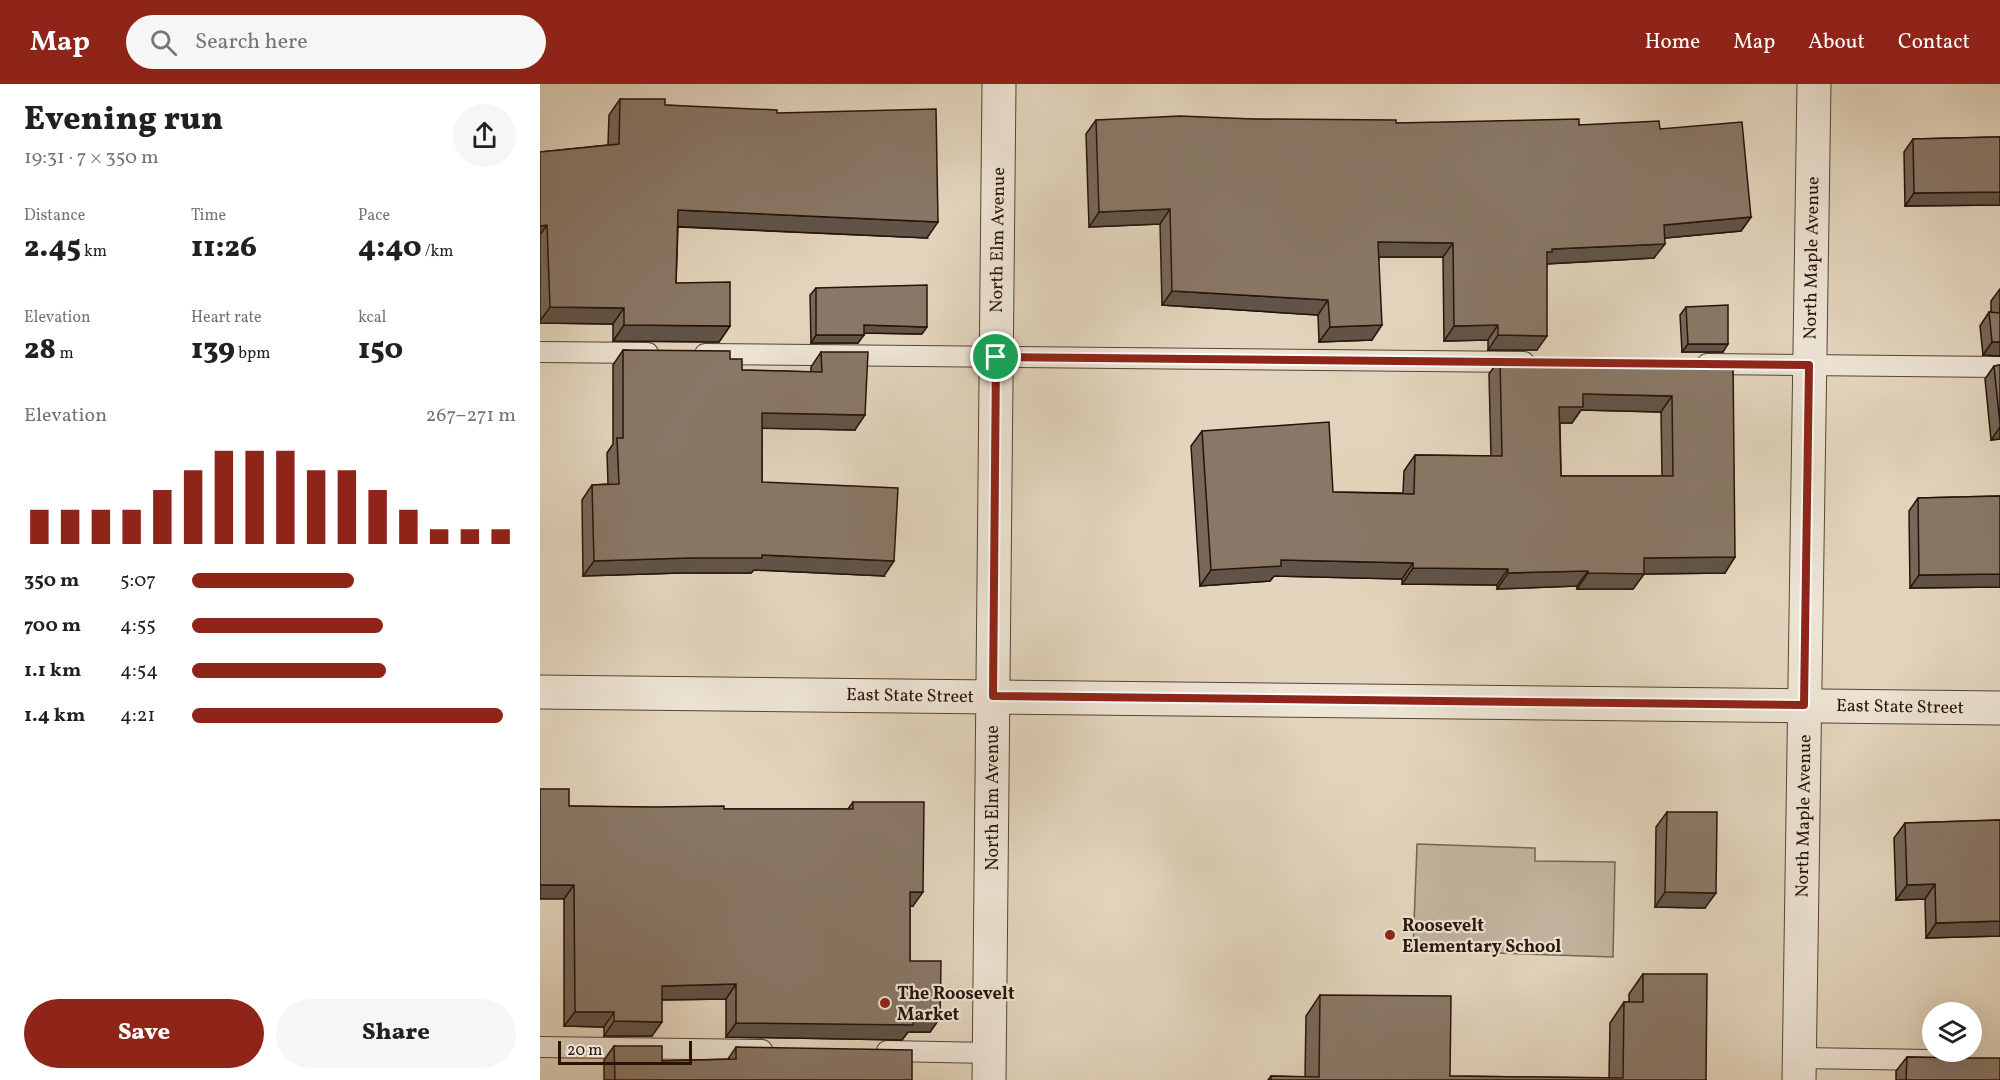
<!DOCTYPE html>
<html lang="en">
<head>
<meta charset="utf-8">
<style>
	:root { --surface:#fff; --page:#f6f6f6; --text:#202124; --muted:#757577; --accent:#8f2418 }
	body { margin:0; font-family:Vollkorn,serif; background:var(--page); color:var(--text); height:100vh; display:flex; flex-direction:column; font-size:22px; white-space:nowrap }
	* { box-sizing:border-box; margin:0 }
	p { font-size:20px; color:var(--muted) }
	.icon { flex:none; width:33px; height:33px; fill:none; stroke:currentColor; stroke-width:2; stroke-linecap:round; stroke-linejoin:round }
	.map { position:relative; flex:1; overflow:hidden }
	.details { display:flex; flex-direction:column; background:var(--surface); width:540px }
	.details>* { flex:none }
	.controls { position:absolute; left:1382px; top:918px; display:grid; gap:12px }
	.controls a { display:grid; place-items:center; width:60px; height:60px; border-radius:50%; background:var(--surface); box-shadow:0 6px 24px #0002; font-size:30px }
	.scale { position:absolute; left:18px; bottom:15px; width:134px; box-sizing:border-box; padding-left:6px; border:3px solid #27130a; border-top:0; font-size:16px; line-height:21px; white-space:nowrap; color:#27130a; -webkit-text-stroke:4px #ede4d4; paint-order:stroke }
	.pin { position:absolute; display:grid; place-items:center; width:51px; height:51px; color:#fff; margin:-26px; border:3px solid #fff; border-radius:50%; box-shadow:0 2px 6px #0007 }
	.round { display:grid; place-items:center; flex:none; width:63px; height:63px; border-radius:32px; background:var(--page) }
	.head { display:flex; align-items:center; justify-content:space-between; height:102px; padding:0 24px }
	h1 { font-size:33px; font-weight:800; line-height:45px }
	.metrics { display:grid; grid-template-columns:repeat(3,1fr); gap:9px; height:102px; padding:6px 24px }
	.metrics div { display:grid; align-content:center }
	.metrics b { font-size:30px; font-weight:800 }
	.metrics small { font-size:16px; font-weight:400 }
	.metrics p { font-size:16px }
	.chart { height:168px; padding:12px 24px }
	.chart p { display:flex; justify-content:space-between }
	.chart svg { width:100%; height:108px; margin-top:6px; stroke:var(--accent); stroke-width:6 }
	.primary-button { display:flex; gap:12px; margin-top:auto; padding:12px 24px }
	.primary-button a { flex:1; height:69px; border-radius:36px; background:var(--accent); color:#fff; font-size:24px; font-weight:800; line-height:69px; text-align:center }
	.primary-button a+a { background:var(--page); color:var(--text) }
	ul { padding:0 24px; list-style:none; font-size:20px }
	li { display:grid; grid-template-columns:96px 72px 1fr; align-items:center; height:45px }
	li i { height:15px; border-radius:8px; background:var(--accent) }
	header { display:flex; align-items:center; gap:36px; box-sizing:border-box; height:84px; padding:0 30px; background:var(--accent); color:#fff }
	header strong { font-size:28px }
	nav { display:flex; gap:33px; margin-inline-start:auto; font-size:21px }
	.search { width:420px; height:54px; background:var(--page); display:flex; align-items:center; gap:15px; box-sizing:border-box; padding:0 21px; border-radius:33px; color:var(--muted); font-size:22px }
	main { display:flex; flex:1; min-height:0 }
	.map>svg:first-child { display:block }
	.green { fill:#c3b49f; stroke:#756454; stroke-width:1.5 }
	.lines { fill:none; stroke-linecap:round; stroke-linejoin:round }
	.lane-casing { stroke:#564437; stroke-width:22 }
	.street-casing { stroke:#564437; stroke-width:35 }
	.lane { stroke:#ede4d4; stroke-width:20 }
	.street { stroke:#ede4d4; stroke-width:33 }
	.wall { fill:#766759; stroke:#27130a; stroke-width:1.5; fill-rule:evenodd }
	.shaded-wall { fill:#605448; stroke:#27130a; stroke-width:1.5 }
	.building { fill:#897867; stroke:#27130a; stroke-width:1.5; fill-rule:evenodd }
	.route-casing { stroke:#fff; stroke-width:12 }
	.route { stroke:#8f2418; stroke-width:8 }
	.poi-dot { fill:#8f2418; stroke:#ede4d4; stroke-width:2 }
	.labels { text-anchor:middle; stroke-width:4.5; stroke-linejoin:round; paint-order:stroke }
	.street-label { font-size:18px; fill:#27130a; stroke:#ede4d4 }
	.poi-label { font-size:18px; font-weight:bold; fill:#27130a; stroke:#ede4d4; text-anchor:start }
</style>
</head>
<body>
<header>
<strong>Map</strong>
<div class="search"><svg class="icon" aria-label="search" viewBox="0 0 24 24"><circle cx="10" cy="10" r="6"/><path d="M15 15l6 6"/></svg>Search here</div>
<nav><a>Home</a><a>Map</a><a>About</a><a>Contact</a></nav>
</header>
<main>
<section class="details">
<div class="head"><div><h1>Evening run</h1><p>19:31 · 7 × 350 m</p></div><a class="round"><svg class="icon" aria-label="share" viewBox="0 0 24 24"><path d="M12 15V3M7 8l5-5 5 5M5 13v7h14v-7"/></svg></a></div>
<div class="metrics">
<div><p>Distance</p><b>2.45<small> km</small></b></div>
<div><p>Time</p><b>11:26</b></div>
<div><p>Pace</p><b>4:40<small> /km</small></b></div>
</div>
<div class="metrics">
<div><p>Elevation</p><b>28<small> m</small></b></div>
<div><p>Heart rate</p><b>139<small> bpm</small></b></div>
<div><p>kcal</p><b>150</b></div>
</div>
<div class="chart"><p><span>Elevation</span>267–271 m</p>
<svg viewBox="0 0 160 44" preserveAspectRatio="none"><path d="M5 44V30M15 44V30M25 44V30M35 44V30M45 44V22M55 44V14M65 44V6M75 44V6M85 44V6M95 44V14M105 44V14M115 44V22M125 44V30M135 44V38M145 44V38M155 44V38"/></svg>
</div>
<ul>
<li><b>350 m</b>5:07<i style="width:50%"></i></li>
<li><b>700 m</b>4:55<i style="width:59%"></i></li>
<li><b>1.1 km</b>4:54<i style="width:60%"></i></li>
<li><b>1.4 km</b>4:21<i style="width:96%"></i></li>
</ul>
<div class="primary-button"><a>Save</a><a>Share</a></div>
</section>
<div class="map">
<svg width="1460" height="996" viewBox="0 0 1460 996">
	<rect width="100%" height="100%" fill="#e3d5bd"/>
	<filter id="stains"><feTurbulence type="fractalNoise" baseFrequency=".00333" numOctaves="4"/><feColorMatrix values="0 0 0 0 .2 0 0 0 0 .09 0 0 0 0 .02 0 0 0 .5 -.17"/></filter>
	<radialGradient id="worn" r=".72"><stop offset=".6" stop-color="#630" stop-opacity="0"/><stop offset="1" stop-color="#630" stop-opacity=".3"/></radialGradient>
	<polygon class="green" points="877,760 995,764 995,777 1075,778 1073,873 873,866"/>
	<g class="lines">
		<g class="lane-casing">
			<g id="lane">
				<polyline points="0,268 108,269"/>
				<polyline points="165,270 984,278"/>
				<polyline points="1167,280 1460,283"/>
				<polyline points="0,963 222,966"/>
				<polyline points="347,967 449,969"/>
				<polyline points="1259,974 1391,976"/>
			</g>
		</g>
		<g class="street-casing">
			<g id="street">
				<polyline points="0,608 1460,624"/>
				<polyline points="449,996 459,0"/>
				<polyline points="1259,996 1274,0"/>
			</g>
		</g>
		<use href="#lane" class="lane"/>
		<use href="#street" class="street"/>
	</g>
	<g class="wall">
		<polygon points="80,15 125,21 237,29 387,154 138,143 136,199 190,242 179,258 73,257 73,240 0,239 0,68 68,61 69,31"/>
		<polygon points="713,35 856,39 1039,41 1120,45 1211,133 1201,147 1124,154 1114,174 1007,180 997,266 948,266 948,256 904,257 903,173 839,173 832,256 779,258 778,231 622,221 620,140 549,143 546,50 556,36"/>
		<polygon points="1460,53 1460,121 1365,122 1364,68 1373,55"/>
		<polygon points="276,204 382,250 324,249 318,259 271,259 270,211"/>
		<polygon points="1460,205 1460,272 1443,271 1440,242 1449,228 1451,229 1451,217"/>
		<polygon points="1146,223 1183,268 1142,268 1140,231"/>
		<polygon points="83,266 190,275 202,286 271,288 271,283 281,268 315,346 222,344 222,398 344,492 214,486 211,489 140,489 43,492 42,416 52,401 68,400 67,369 73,360 73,281"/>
		<path d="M960 274 1153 279 1154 276 1185 489 1104 490 1093 505H1037V502L957 505V501L862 500V495L734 492 730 497 660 502 651 362 662 347 793 408 863 409 864 387 875 371 951 372 949 290ZM1041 326 1121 328 1122 392H1021L1020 339H1032Z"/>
		<polygon points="1460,281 1460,355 1451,356 1445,295 1454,282"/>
		<polygon points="1460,412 1460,503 1370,504 1369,427 1378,414"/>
		<polygon points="313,718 373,822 370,822 370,877 400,934 390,948 368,948 362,956 186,953 186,915 122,916 112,952 64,952 64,943 24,942 24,815 29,722 184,725 308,725"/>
		<polygon points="1127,728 1165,824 1115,823 1116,743"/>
		<polygon points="1460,736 1460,852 1386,854 1385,815 1356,816 1354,754 1365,739"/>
		<polygon points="1103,890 1166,996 728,996 731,992 765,993 766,932 780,911 910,992 1069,994 1070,939 1084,918 1089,918 1089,910"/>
		<polygon points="74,962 122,977 188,975 196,963 372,996 64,996 64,976"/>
		<polygon points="1367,973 1418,974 1460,996 1356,996 1356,987"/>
	</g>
	<g class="shaded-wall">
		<polygon points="1460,108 1460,121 1365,122 1374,109"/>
		<polygon points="630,125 620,140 549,143 559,128"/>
		<polygon points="138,126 398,138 387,154 127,142"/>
		<polygon points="1211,133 1201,147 1114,155 1124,141"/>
		<polygon points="7,141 0,151 0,142"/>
		<polygon points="838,158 913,159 903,173 828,173"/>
		<polygon points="1125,160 1114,174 1004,180 1007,168 1012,165"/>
		<polygon points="632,207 788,216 778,231 622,221"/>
		<polygon points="10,223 84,224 73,240 0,239 0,237"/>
		<polygon points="84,241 190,242 179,258 73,257"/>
		<polygon points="324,241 387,243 382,250 319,249"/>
		<polygon points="842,241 832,256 779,258 790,243"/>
		<polygon points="958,241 948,256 904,257 914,242"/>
		<polygon points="276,251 324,251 318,259 271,259"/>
		<polygon points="958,251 1007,252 997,266 948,266"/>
		<polygon points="1452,258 1460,258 1460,272 1443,271"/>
		<polygon points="1148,260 1188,260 1183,268 1142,268"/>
		<polygon points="1043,310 1132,312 1121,328 1041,326 1032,339 1008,339 1019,323"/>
		<polygon points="222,329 325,331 315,346 212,344"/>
		<polygon points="1460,343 1460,355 1451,356"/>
		<polygon points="222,471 354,477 344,492 214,486 211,489 140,489 43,492 54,477"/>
		<polygon points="1195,473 1185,489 1104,490 1093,505 1037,505 1048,489 1104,474"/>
		<polygon points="741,476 873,479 862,495 734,492 730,497 660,502 671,486"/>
		<polygon points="873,484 968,485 957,501 862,500"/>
		<polygon points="1048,487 1037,502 957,505 968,489"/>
		<polygon points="1460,490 1460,503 1370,504 1379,491"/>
		<polygon points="1395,800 1385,815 1356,816 1367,801"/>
		<polygon points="0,801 34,801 24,815 0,815"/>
		<polygon points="370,808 383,808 373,822 360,822"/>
		<polygon points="1125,808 1176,809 1165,824 1115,823"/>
		<polygon points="1460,837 1460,852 1386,854 1396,839"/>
		<polygon points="196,900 186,915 111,916 122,902"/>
		<polygon points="35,928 74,928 64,943 24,942"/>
		<polygon points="373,933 400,934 390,948 368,948 362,956 186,953 196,939"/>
		<polygon points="74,937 122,938 112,952 64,952"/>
	</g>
	<g class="building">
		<polygon points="80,15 125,15 125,21 237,26 237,29 396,25 398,138 138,126 136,199 190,198 190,242 84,241 84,224 10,223 7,141 0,142 0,68 79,60"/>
		<polygon points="640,32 713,35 856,36 856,39 1039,35 1039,41 1119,37 1120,45 1202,38 1211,133 1124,141 1125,160 1012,165 1012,168 1007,168 1007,252 958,251 958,241 914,242 913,159 838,158 842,241 790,243 788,216 632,207 630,125 559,128 556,36"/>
		<polygon points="1453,53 1460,53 1460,108 1374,109 1373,55"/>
		<polygon points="387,201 387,243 324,241 324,251 276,251 276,204"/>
		<polygon points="1188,221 1188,260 1148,260 1146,223"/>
		<polygon points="1460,222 1460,258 1452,258 1449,228 1460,229"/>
		<polygon points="83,266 190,267 190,275 202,275 202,286 282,288 281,268 328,268 325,331 222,329 222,398 358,404 354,477 222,471 222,474 150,474 54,477 52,401 79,400 77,354 83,354"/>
		<path d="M960 274 1155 279 1154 276H1193L1195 473 1104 474V490L1048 489V487L968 489V485L873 484V479L741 476V482L671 486 662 347 789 338 793 408 874 410 875 371 962 372ZM1043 310 1132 312 1133 392H1021L1019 323H1043Z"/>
		<polygon points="1460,281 1460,340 1454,282"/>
		<polygon points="1460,412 1460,490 1379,491 1378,414"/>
		<polygon points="0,705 29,705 29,722 114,723 184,722 184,725 313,725 313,718 384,718 383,808 370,808 370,877 401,877 400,934 373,933 373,941 196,939 196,900 122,902 122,938 74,937 74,928 35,928 34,801 0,801"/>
		<polygon points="1127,728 1177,728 1176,809 1125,808"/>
		<polygon points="1460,736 1460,837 1396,839 1395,800 1367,801 1365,739"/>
		<polygon points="1103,890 1167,890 1166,996 731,996 731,992 779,993 780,911 911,912 910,992 1083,994 1084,918 1103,918"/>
		<polygon points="74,962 122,962 122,977 196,975 196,963 372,966 372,996 75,996"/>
		<polygon points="1367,973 1418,974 1460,974 1460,996 1366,996"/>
	</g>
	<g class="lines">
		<g class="route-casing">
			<polygon id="route" points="456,273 1269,281 1264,621 453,612"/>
		</g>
		<use href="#route" class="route"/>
	</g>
	<g class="poi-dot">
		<circle cx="850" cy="851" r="6"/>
		<circle cx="345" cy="919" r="6"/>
	</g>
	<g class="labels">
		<g class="street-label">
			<text transform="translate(457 156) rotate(-89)" y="6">North Elm Avenue</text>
			<text transform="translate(1271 174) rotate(-89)" y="6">North Maple Avenue</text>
			<text transform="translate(370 611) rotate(1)" y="6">East State Street</text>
			<text transform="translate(1360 622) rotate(1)" y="6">East State Street</text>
			<text transform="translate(452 714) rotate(-90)" y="6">North Elm Avenue</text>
			<text transform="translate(1263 732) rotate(-89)" y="6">North Maple Avenue</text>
		</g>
		<g class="poi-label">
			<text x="862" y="847">Roosevelt<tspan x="862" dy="21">Elementary School</tspan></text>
			<text x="357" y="915">The Roosevelt<tspan x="357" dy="21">Market</tspan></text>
		</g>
	</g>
	<rect width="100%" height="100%" filter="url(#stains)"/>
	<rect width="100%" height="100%" fill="url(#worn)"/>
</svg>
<div class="controls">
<a><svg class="icon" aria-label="layers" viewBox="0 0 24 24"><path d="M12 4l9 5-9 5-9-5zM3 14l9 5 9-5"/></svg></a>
</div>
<div class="scale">20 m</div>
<div class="pin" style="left:456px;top:273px;background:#1e9e55"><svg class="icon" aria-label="arrive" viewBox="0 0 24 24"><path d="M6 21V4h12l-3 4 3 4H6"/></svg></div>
</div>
</main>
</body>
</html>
